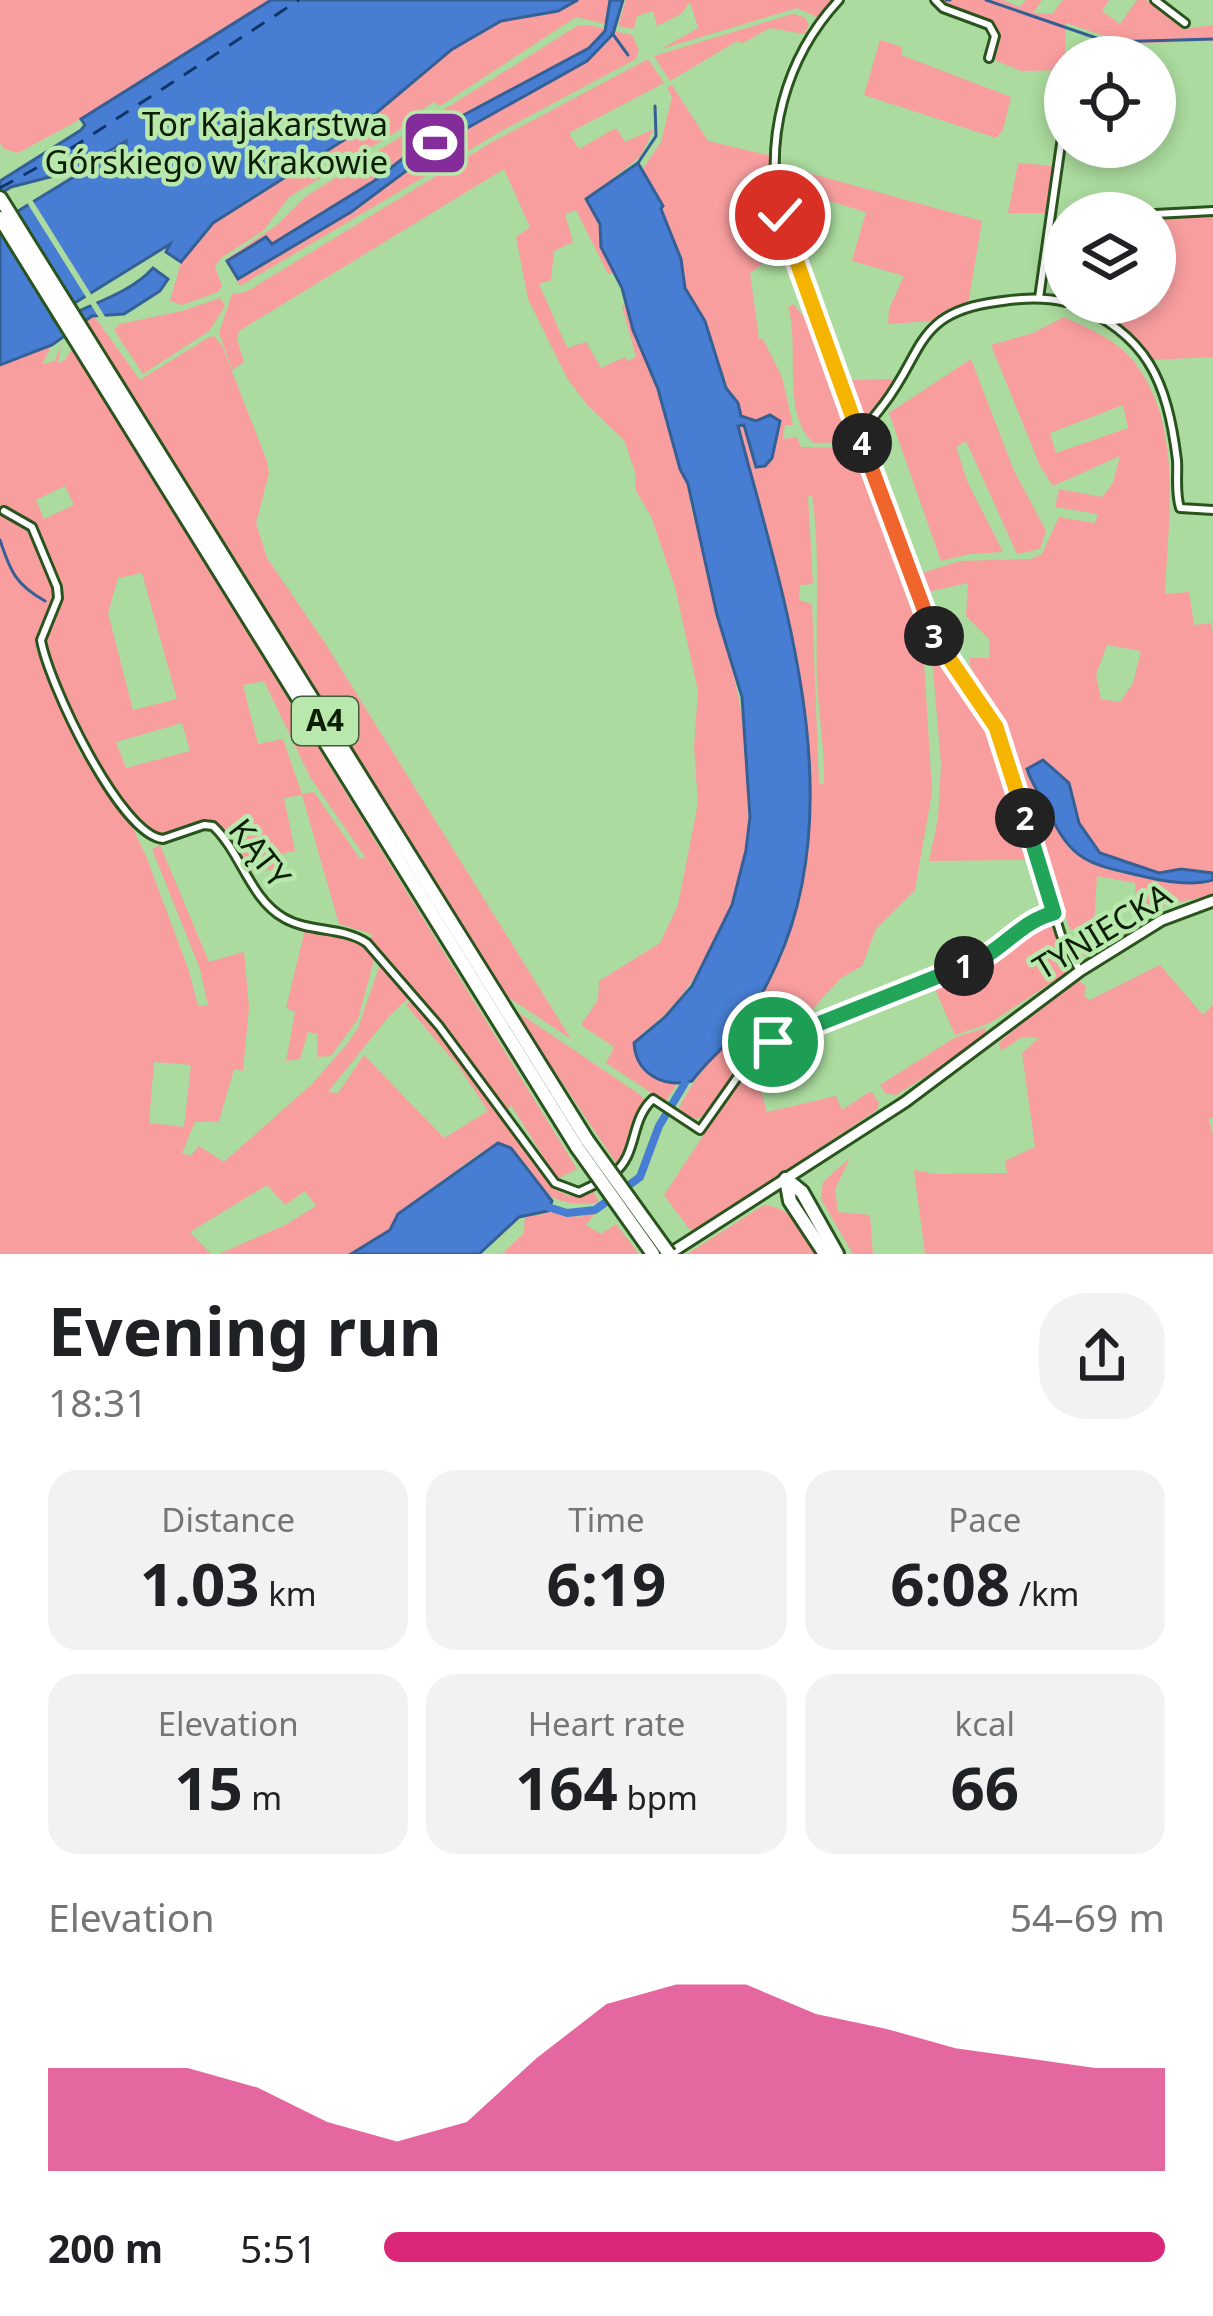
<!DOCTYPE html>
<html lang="en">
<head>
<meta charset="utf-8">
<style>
	:root { --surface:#fff; --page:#f2f2f2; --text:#202124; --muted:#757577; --accent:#db2777 }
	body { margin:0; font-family:"Noto Sans",sans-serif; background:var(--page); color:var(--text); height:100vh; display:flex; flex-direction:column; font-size:45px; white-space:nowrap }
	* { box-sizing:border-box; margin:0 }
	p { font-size:39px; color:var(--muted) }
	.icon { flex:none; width:66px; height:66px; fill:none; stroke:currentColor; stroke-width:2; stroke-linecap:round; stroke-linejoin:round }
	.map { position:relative; height:1254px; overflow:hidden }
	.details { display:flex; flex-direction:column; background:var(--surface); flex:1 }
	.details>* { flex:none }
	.fabs { position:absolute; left:1044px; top:36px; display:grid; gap:24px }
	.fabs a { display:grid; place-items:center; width:132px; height:132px; border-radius:50%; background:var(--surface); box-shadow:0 6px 18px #0003; font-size:60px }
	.pin { position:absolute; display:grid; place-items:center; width:102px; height:102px; color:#fff; margin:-51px; border:6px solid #fff; border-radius:50%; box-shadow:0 3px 12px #0007 }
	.km { position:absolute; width:60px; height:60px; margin:-30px; border-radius:50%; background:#222; color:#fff; font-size:33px; line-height:60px; text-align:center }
	.round { display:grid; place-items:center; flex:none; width:126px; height:126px; border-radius:48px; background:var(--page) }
	.head { display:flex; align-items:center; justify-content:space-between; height:204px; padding:0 48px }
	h1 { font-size:66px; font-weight:700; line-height:90px }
	.figures { display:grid; grid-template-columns:repeat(3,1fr); gap:18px; height:204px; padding:12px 48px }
	.figures div { display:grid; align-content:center; border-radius:30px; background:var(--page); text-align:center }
	.figures b { font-size:60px; font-weight:700 }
	.figures small { font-size:33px; font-weight:400 }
	.figures p { font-size:33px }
	.chart { height:336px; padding:24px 48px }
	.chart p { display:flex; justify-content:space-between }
	.chart svg { width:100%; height:216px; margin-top:12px; fill:var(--accent); opacity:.7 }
	ul { padding:0 48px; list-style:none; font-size:39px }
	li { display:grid; grid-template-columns:192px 144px 1fr; align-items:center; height:90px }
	li i { height:30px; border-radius:15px; background:var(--accent) }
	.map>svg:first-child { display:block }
	.green { fill:#f99e9f; fill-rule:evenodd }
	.water { fill:#477dd2; stroke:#356095; stroke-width:3 }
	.pier { fill:#abdb9e }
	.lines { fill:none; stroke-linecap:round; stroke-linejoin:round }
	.stream { stroke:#356095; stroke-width:3 }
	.canal { stroke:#477dd2; stroke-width:8 }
	.ferry { stroke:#11356b; stroke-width:3; stroke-dasharray:15 12; stroke-linecap:butt }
	.street-casing { stroke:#2a541d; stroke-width:12 }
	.secondary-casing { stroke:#2a541d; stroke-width:15 }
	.highway-casing { stroke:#2a541d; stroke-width:18 }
	.street { stroke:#fff; stroke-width:6 }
	.secondary { stroke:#fff; stroke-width:9 }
	.highway { stroke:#fff; stroke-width:12 }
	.highway-bridge-casing { stroke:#2a541d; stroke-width:18; stroke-linecap:butt }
	.highway-bridge { stroke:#fff; stroke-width:12 }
	.split-1-casing { stroke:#fff; stroke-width:24 }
	.split-2-casing { stroke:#fff; stroke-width:24 }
	.split-3-casing { stroke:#fff; stroke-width:24 }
	.split-4-casing { stroke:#fff; stroke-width:24 }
	.split-5-casing { stroke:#fff; stroke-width:24 }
	.split-1 { stroke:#22a559; stroke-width:15 }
	.split-2 { stroke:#22a559; stroke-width:15 }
	.split-3 { stroke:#f5b400; stroke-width:15 }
	.split-4 { stroke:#f0652b; stroke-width:15 }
	.split-5 { stroke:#f5b400; stroke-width:15 }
	.labels { text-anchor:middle; stroke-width:9; stroke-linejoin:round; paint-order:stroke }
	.shield { fill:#b8e8ab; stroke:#405b38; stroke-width:3 }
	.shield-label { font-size:30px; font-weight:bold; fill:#0c1e07 }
	.poi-label { font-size:33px; fill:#0c1e07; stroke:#b8e8ab; text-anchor:end }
	.street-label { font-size:33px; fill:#0c1e07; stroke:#b8e8ab }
</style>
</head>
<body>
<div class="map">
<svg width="1213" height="1254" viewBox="0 0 1213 1254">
	<rect width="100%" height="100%" fill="#abdb9e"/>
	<g class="green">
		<polygon points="0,0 271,0 81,119 18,153 4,149 0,143"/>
		<polygon points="578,0 610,0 606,24 576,17 440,106 434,102 417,113 414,121 289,197 264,230 221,258 215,266 222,286 218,292 182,305 170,301 181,262 213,224 344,140 451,50 501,21 558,11"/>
		<polygon points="626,0 834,0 819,18 797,8 661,49 698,28 690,2 681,14 657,26 653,11 637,16 634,29 618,26"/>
		<polygon points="939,0 1003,0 1020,7 1026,0 1042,0 1033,13 1052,14 1063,0 1109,0 1102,11 1120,24 1137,0 1146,0 1183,29 1213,25 1213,41 1114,44 1114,39 1066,23 1064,70 1021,71 992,59 996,45 995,27"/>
		<polygon points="793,14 804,17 809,24 805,34 770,28 743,43 737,41 670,81 654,56"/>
		<polygon points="589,25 632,35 639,50 636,59 505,129 240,286 225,260 277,225 305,197 577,26"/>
		<polygon points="880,40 902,47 901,55 1011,97 1003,130 996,138 864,95"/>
		<path d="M648 59 664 83 569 133 579 149 616 128 625 142 654 129 640 157 586 199 600 224 601 247 613 273 608 274 576 210 565 214 573 242 554 251 551 280 539 284 567 348 586 342 601 368 625 357 628 361 636 357 622 306 628 304 633 330 658 389 680 469 688 484C689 515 704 543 710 573 737 699 780 807 718 933 697 975 681 1006 641 1034L655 1079 678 1083 665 1102 606 1063 614 1047 581 1025 598 1000 599 981 660 943 678 905 698 803 694 747 698 691 675 587 651 516 636 491 635 472 624 440 588 406 567 378 528 299 516 237 530 227 504 169 239 331 237 339 244 362 232 370 219 333 232 294 246 292 492 142Z"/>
		<path d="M672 85 708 141 772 156 773 193 783 236 760 257 764 263 750 273 759 339H763L782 377 793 425H785L783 439 797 437 801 447 854 448 858 453 926 635 923 645 932 792 915 890 876 929 862 966 841 978 799 1024 753 1053 708 1114 697 1119 684 1115 679 1108C705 1055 753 1020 776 965 783 948 786 929 790 912 836 743 779 588 738 425H744C751 439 750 453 757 467L765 466 766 415 756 421 741 416 738 403 726 388 705 321 685 288 681 259 642 170 661 142 672 97 667 88ZM812 495C821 557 815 620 817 682 819 716 825 752 824 785L819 783 812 604 799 600 800 585 813 584 808 497Z"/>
		<polygon points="1018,163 1056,166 1050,213 1008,213"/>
		<polygon points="809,173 982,221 968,304 946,311 933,321 888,324 889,309 904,276 852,261 866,212 815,197"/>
		<polygon points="1213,213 1213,357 1152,360 1107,316 1111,308 1159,306 1164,216"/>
		<polygon points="220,298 225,306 209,331 143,374 114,330 120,324 182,311"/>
		<path d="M793 304 814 328 855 442 814 443C781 416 800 344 788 307Z"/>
		<polygon points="94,316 140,380 209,337 214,336 222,346 267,461 269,473 256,523 267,558 325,643 571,1039 503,994 85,321"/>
		<path d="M1064 317C1087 328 1111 337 1129 356 1185 418 1168 519 1165 594L1189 592 1194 625 1211 623 1213 634V895L1136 911 1135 883 1097 876 1094 924 1070 930 1007 734 970 666V658H989V639L966 616 968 583 923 593 916 575 960 561 1031 559 1042 554 1059 517 1095 523 1098 514 1055 507 1059 489 1102 497 1113 483 1120 456 1053 486 1040 466 991 345 1033 333ZM1123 405 1128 428 1056 453 1050 433ZM1107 645 1141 651 1133 683 1120 702 1101 699 1096 675Z"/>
		<path d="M61 344 58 363 65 360 71 350 78 357 577 1169 557 1179 511 1105 506 1112 418 994 369 940 372 934 339 924 302 795 284 798 295 851 273 855 276 869 251 872 221 826 208 819 162 836C111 812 57 695 43 640L62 601 60 584 34 524 0 506V365L52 345 42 364 55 361ZM65 486 74 505 44 519 36 500ZM142 573 177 699 133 710 108 613 118 578ZM264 681 310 777 365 857 360 859 314 792 302 794 283 739 258 744 243 685ZM182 723 190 751 126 768 116 742Z"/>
		<polygon points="971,359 1014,471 1046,531 1040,549 1017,554 966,441 956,447 967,481 1003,552 970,554 941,561 889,413"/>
		<polygon points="898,379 866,423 859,422 844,380"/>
		<path d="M0 514 24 523C38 542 58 582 50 605 44 622 32 632 37 651L80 753 129 820 146 856 189 971 198 1006 208 1005 200 969 152 849 160 845 209 962 244 952 249 1007 243 1071 234 1069 219 1121 195 1122 182 1153 190 1156 199 1146 224 1162 312 1084 347 1044 358 1028 380 964 411 996 390 1015 328 1092 338 1093 364 1055 444 1138 488 1111 459 1067 406 1005 412 1000 441 1032 556 1189 568 1196 593 1191 599 1202C553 1213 520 1176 483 1151L398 1213 390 1230 351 1254H219L285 1225 316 1206 305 1191 285 1205 267 1185 190 1232 211 1254H0ZM154 1062 191 1065 184 1127 149 1123Z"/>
		<polygon points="931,645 991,732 1018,817 1026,860 929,861 938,818 941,764"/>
		<polygon points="1046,921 1051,924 1068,962 1066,973 990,1023 955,1035 932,982 987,963 1033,926"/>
		<polygon points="1135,924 1135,930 1095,956 1079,955 1070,941"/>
		<polygon points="305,930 352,937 375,956 358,1019 331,1056 317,1057 317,1034 308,1032 300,1059 286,1061 295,1012 286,1008"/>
		<polygon points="1160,965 1203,1015 1213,1005 1213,1117 1209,1119 1213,1136 1213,1254 925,1254 914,1170 935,1174 1007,1173 1005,1161 1035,1147 1022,1053 1039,1038 1022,1037 1001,1051 999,1043 1035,1010 1079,980 1086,987 1084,996 1090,1000"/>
		<path d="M513 1009 642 1096 644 1102C629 1122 632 1146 618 1166Z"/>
		<polygon points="985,1028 986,1039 896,1095 885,1093 880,1085 956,1037"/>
		<polygon points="754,1067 767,1112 836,1096 842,1110 871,1091 879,1103 877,1110 699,1228 690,1230 664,1195 742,1077"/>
		<polygon points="850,1158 835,1189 838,1212 870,1215 873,1254 853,1254 821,1199 823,1182"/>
		<path d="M764 1205C794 1208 804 1231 817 1254H687Z"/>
		<polygon points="548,1211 579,1217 596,1212 586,1225 601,1234 616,1224 639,1254 502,1254 524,1233 525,1214 541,1215"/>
	</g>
	<g class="water">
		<path d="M271 0H578L558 11 501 21 451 50 344 140 213 223 181 262 166 252 170 244 52 317 56 323C87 304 129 295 153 268L168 279 160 291 124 314 92 316 52 345 0 365V222L126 145V141L77 170 11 187 0 194V181L81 130 85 125 81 119Z"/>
		<polygon points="610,0 623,0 613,34 587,61 453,136 351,212 238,279 227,261 266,237 272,244 374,181 447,124 589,48 605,31"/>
		<path d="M638 163 663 206 661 209 681 259 685 288 705 321 726 388 738 403 741 416 756 421 770 415 780 421 772 458 765 466 756 467 744 425 738 426C781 590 853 797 777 963 767 985 752 1015 736 1034 721 1050 705 1063 692 1081 663 1088 636 1074 634 1043L665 1017 692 986 732 905 746 850 750 817 742 697 717 615 688 484 680 469 658 389 633 330 622 288 601 247 600 224 586 199Z"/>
		<path d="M1043 760 1069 783 1079 823 1100 853 1159 873 1181 869 1213 873V880C1192 886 1167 882 1146 877 1095 865 1072 865 1049 812 1042 797 1032 785 1027 769Z"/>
		<polygon points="498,1143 511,1148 552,1201 548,1211 519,1217 479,1254 351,1254 390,1230 398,1214"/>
	</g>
	<polygon class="pier" points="31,198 109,323 101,321 26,201"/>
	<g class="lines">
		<g class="stream">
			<polyline points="946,0 950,0"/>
			<polyline points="986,0 1108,42 1213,39"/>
			<polyline points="612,33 628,55"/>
			<polyline points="638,163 656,136 655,106"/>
			<path d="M0 540C10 571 16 585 45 601"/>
		</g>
		<polyline class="canal" points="548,1207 567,1213 595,1210 640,1177 659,1126 685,1083"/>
		<polyline class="ferry" points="0,188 67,151 299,0"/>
		<g class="street-casing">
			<g id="street">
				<path d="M839 0C785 58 764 138 780 216L920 605 945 656 996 727 1061 935 1080 971"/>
				<polyline points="935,0 943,8 989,25 995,36 989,58"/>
				<polyline points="1155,0 1185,23"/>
				<polyline points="1155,214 1213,211"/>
				<polyline points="1039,298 1063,130"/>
				<path d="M1071 303C1148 334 1167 381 1177 460 1178 476 1175 492 1180 508L1213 510"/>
				<polyline points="1101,317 1110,303"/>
				<path d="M858 432C869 425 876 414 884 404 923 353 916 315 989 303 1015 299 1039 296 1065 302"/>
				<path d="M4 511 32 527 57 587 58 598 41 640C48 682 120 835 163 839L204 825 213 826C241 852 250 899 284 918 310 933 342 926 367 943L439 1026 555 1183 579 1192 602 1181"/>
				<path d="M613 1174C639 1154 629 1121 653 1099L700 1130 741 1072 773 1042 836 1020 940 973 976 963 999 948 1026 923 1054 913"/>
			</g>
		</g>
		<g class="secondary-casing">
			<polyline id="secondary" points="669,1254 905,1102 1080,971 1162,920 1213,901"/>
		</g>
		<g class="highway-casing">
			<g id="highway">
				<polyline points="0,198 587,1140"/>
				<polyline points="0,218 577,1147"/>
				<polyline points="786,1179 802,1192 837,1254"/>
				<polyline points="786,1179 790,1201 825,1254"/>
			</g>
		</g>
		<use href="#street" class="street"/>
		<use href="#secondary" class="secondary"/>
		<use href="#highway" class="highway"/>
		<g class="highway-bridge-casing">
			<g id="highway-bridge">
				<polyline points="587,1140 669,1254"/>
				<polyline points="577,1147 653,1254"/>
			</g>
		</g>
		<use href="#highway-bridge" class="highway-bridge"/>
	</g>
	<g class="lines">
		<g class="split-1-casing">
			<polyline id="split-1" points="773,1042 964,966"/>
		</g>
		<g class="split-2-casing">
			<path id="split-2" d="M964 966C1000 955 1018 922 1054 913L1025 818"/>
		</g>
		<g class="split-3-casing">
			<polyline id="split-3" points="934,636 996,727 1025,818"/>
		</g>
		<g class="split-4-casing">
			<polyline id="split-4" points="862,443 934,636"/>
		</g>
		<g class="split-5-casing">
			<polyline id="split-5" points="780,215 862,443"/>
		</g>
		<use href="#split-1" class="split-1"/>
		<use href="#split-2" class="split-2"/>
		<use href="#split-3" class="split-3"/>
		<use href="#split-4" class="split-4"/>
		<use href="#split-5" class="split-5"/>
	</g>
	<defs>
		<g id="stadium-square" transform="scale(3.45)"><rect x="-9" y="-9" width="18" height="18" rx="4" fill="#842c99" stroke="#b8e8ab"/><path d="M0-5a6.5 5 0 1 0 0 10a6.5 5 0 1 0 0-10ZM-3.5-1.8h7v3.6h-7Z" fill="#fff"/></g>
	</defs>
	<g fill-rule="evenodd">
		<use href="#stadium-square" x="435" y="143"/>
	</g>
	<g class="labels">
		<rect class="shield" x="292" y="697" width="66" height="48" rx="9"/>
		<g class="shield-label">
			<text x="325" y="731">A4</text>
		</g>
		<g class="poi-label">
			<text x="388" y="136">Tor Kajakarstwa<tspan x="388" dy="38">Górskiego w Krakowie</tspan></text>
		</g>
		<g class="street-label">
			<text transform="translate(260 853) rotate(52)" y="12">KĄTY</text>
			<text transform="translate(1102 931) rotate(-31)" y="12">TYNIECKA</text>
		</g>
	</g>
</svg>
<div class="fabs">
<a><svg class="icon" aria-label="locate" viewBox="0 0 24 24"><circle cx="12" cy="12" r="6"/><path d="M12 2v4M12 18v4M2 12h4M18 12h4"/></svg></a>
<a><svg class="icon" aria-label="layers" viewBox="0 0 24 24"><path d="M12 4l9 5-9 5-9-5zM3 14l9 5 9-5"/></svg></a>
</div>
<div class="pin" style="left:773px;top:1042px;background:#1e9e55"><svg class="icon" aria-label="arrive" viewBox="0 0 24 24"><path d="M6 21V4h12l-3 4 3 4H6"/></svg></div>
<div class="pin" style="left:780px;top:215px;background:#d93025"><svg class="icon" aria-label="check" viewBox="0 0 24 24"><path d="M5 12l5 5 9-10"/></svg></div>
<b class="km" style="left:964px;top:966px">1</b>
<b class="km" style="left:1025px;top:818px">2</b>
<b class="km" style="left:934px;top:636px">3</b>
<b class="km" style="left:862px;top:443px">4</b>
</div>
<section class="details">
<div class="head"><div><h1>Evening run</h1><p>18:31</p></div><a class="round"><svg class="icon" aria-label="share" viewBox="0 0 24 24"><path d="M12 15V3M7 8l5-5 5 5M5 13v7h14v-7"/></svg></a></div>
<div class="figures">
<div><p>Distance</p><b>1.03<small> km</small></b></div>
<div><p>Time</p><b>6:19</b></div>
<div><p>Pace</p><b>6:08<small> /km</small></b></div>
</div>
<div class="figures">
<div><p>Elevation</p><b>15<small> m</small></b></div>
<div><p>Heart rate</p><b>164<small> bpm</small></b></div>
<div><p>kcal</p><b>66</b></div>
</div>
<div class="chart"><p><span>Elevation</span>54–69 m</p>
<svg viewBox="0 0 160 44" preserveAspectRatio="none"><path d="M0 44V23L10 23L20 23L30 27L40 34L50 38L60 34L70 21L80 10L90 6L100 6L110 12L120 15L130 19L140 21L150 23L160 23V44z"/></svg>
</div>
<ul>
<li><b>200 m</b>5:51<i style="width:100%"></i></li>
</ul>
</section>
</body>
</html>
